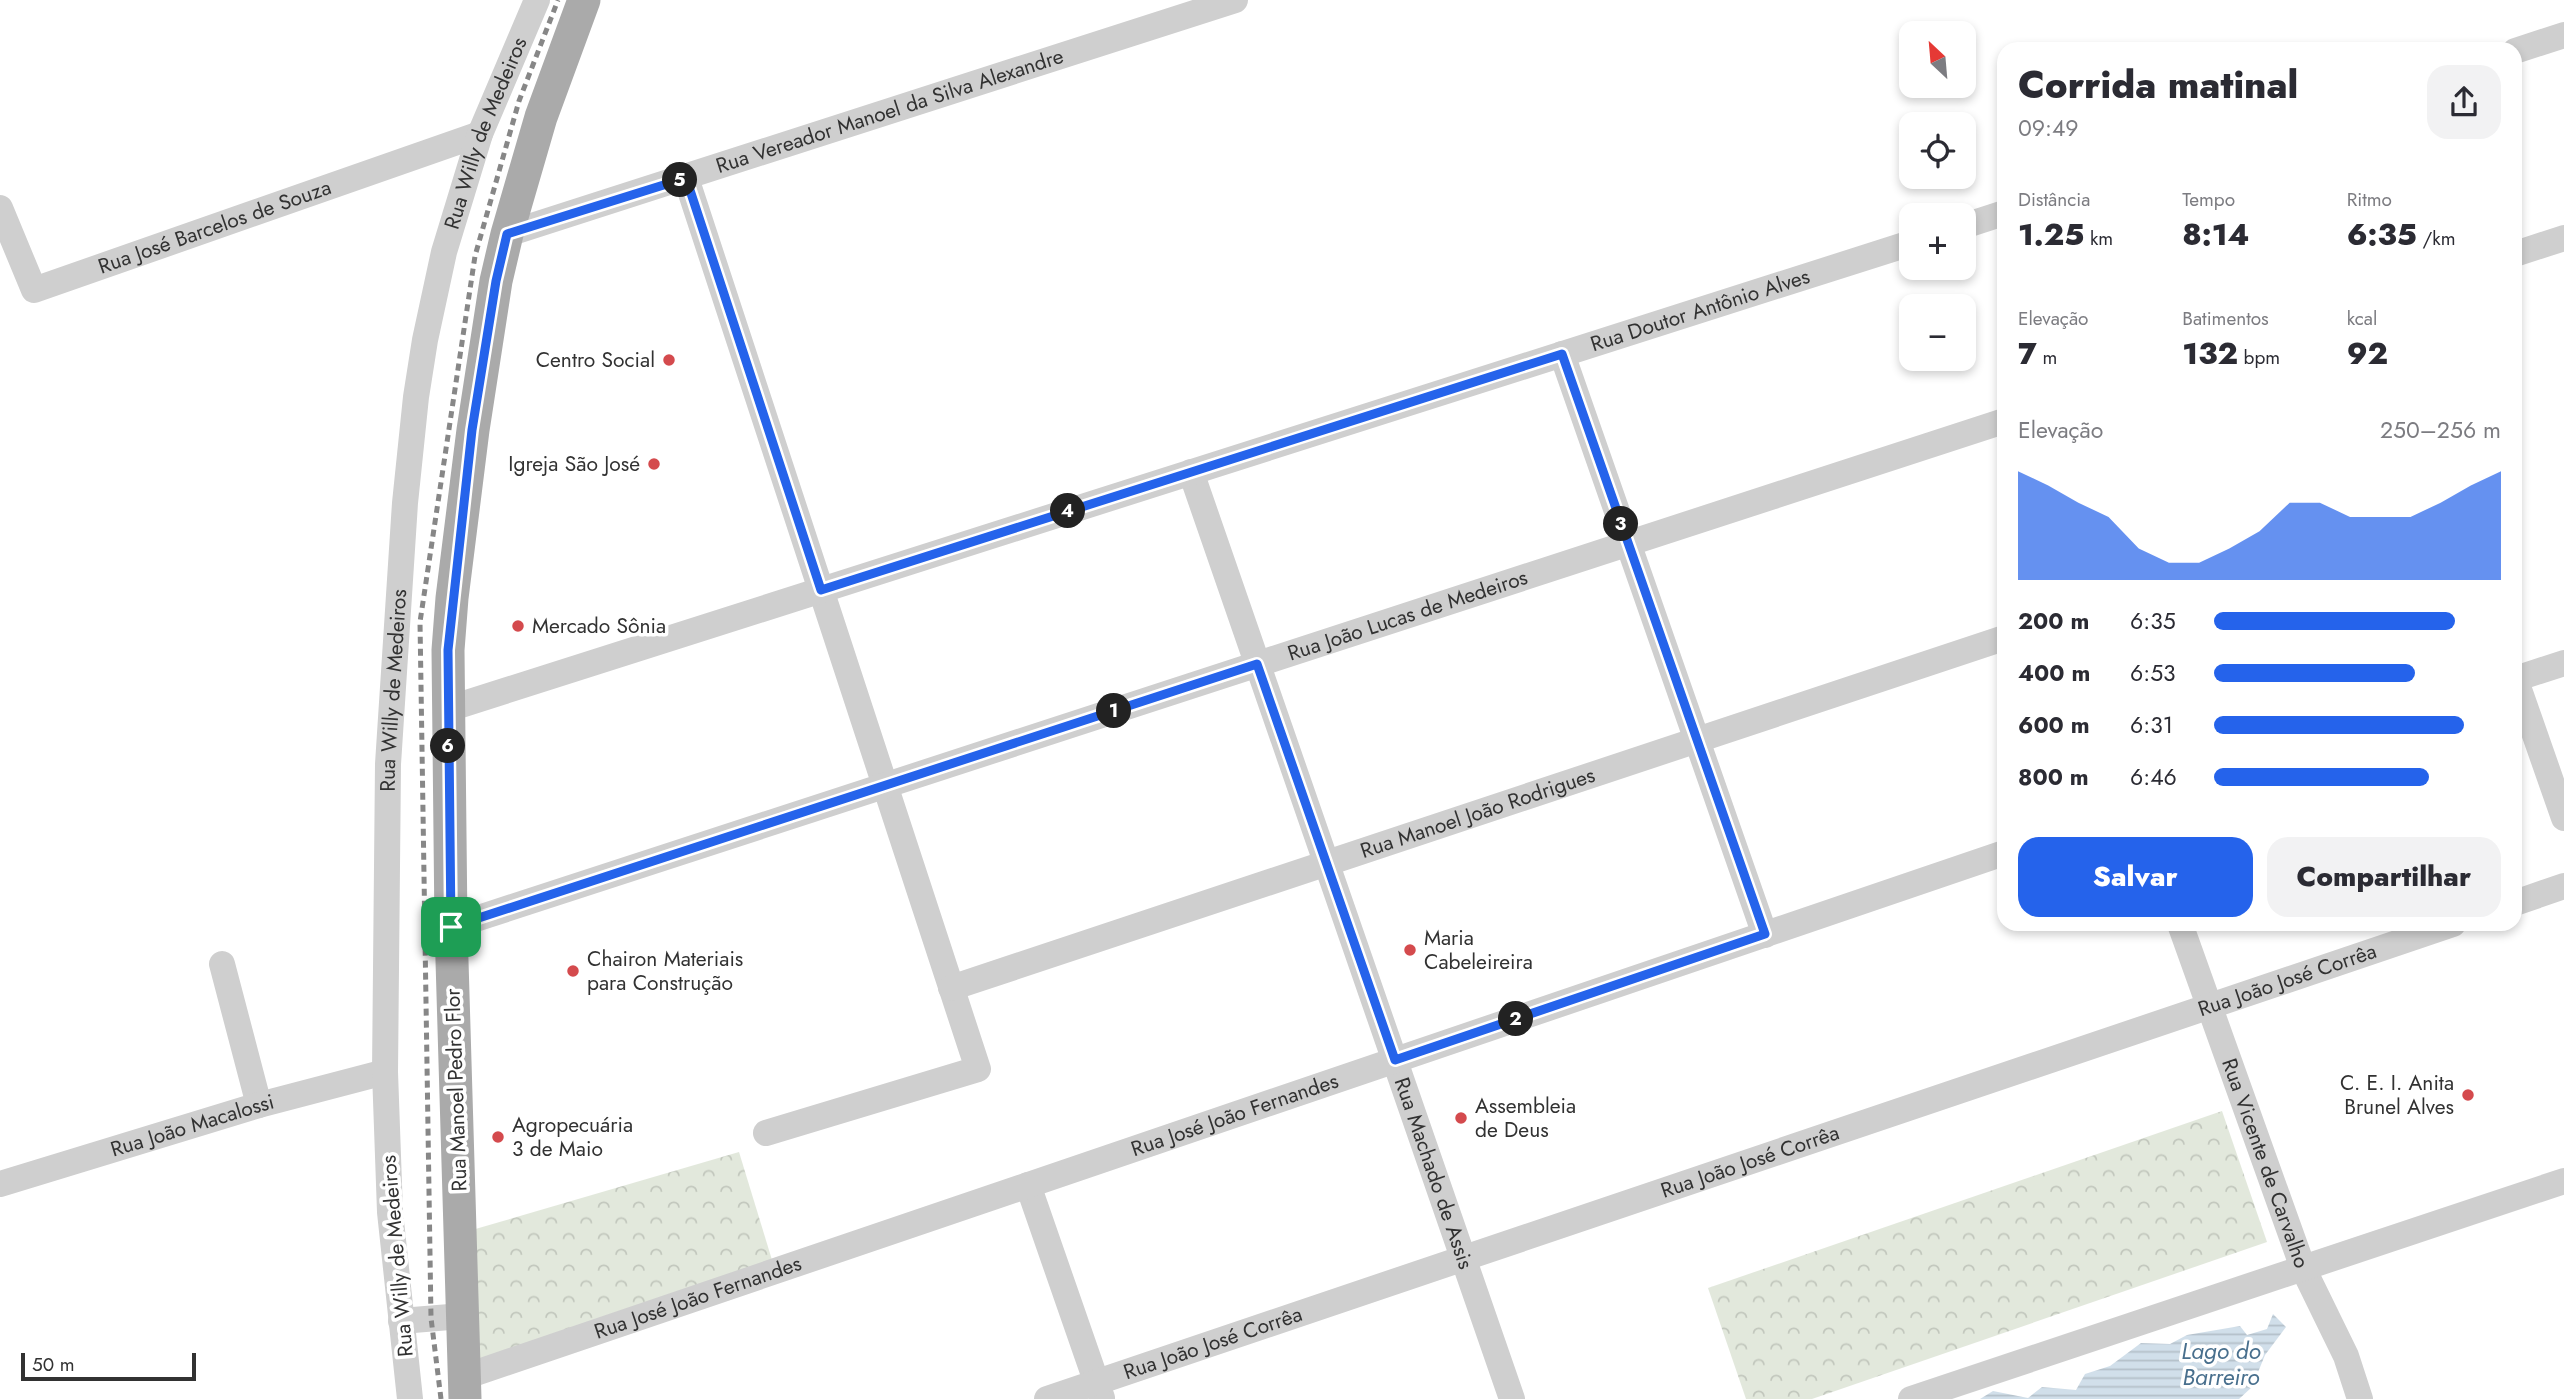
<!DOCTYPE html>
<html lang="pt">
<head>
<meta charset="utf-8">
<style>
	:root { --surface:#fff; --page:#f2f2f3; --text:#2b2b33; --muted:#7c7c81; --accent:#2563eb }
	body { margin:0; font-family:Jost,sans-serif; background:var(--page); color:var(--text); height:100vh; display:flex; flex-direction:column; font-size:26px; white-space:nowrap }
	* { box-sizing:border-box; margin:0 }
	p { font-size:23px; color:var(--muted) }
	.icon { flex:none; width:38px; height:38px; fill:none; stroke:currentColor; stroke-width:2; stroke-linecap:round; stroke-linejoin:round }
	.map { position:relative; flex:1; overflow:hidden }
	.details { position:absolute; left:1997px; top:42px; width:525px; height:889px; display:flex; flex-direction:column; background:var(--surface); border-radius:21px; box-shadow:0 4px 10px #0003 }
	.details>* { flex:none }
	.needle { width:46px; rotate:334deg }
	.buttons { position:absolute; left:1899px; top:21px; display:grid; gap:14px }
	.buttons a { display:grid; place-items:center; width:77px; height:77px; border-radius:14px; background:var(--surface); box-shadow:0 4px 10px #0003; font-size:35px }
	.scale { position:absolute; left:21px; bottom:18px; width:175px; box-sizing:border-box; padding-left:7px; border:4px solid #323232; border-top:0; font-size:19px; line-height:24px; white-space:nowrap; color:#323232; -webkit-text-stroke:5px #fff; paint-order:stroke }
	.pin { position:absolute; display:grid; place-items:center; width:60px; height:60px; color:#fff; margin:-30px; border-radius:14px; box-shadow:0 4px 10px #0006 }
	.km { position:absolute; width:35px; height:35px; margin:-18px; border-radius:50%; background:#222; color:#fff; font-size:19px; line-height:35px; text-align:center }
	.round { display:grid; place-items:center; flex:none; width:74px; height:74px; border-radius:21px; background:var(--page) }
	.headline { display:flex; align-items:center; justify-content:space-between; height:119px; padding:0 21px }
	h1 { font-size:38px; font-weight:800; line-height:52px }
	.figures { display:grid; grid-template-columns:repeat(3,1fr); gap:10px; height:119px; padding:7px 21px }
	.figures div { display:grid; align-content:center }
	.figures b { font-size:30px; font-weight:800 }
	.figures small { font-size:19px; font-weight:400 }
	.figures p { font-size:19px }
	.chart { height:196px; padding:14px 21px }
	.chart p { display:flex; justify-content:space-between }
	.chart svg { width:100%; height:126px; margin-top:7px; fill:var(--accent); opacity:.7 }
	.button { display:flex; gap:14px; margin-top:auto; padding:14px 21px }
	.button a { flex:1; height:80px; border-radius:21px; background:var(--accent); color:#fff; font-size:28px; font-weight:800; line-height:80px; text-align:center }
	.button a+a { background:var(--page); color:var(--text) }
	ul { padding:0 21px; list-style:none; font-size:23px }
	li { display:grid; grid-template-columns:112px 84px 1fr; align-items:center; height:52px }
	li i { height:18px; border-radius:9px; background:var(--accent) }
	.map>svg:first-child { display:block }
	.forest { fill:url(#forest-crowns) }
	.water { fill:url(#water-rules) }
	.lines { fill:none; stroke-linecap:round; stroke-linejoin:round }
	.minor { stroke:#cfcfcf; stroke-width:26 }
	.major { stroke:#aaa; stroke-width:33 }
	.rail { stroke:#878787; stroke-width:5; stroke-dasharray:7 5; stroke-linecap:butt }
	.route-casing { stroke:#fff; stroke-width:14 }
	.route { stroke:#2563eb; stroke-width:9 }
	.poi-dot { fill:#d44a4d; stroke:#fff; stroke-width:2.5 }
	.labels { text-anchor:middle; stroke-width:7; stroke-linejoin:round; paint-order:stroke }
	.street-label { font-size:21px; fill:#323232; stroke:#fff }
	.poi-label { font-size:21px; fill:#323232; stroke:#fff; text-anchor:start }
	.water-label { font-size:23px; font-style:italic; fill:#486f8d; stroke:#fff }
</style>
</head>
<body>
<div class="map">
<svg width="2564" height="1399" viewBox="0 0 2564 1399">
	<defs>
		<pattern id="forest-crowns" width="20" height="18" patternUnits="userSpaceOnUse" patternTransform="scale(1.75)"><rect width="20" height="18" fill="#e2e8dc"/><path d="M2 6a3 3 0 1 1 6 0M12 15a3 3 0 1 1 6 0" fill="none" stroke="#c2c7bd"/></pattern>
		<pattern id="water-rules" width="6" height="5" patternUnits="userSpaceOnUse" patternTransform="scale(1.75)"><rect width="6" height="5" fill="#d1dfea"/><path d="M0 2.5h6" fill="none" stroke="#b4c0c9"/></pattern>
	</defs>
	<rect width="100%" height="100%" fill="#fff"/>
	<g class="forest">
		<polygon points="2222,1111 2267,1242 1812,1399 1746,1399 1708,1288"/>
		<polygon points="739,1152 772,1260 480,1360 472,1230"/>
	</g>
	<polygon class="water" points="2273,1314 2286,1327 2265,1355 2252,1387 2239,1399 1980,1399 1993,1391 2028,1398 2042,1387 2076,1390 2085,1374 2110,1366 2141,1343 2170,1344 2187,1335 2240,1326 2247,1335 2267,1329"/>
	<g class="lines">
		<g class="minor">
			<polyline points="2515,51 2564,35"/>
			<polyline points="686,178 978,1069 766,1133"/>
			<path id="s1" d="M0 208 34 290 480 134"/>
			<polyline points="1964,226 2004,213"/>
			<path id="s2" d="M507 234 1235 0"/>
			<polyline points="2515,254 2564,238"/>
			<polyline points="1562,354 1765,935"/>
			<path id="s3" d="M1191 472 1512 1399"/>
			<polyline points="2515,678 2564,818"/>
			<polyline points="2515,679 2564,663"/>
			<path id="s4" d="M448 709 1911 243"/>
			<polyline points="2515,903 2564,886"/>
			<path id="s5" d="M2180 924 2303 1268 2346 1356 2360 1399"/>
			<path id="s6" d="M451 927 2004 421"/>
			<polyline points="222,964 259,1105"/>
			<path id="s7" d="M951 988 2004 638"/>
			<path id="s8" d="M0 1184 259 1105 385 1072"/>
			<polyline points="1028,1185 1102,1398"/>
			<polyline points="401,1321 462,1316"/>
			<path id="s9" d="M464 1377 2004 853"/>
			<path id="s10" d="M410 1399 390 1212 385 1072 388 764 405 503 416 397 425 340 444 252 480 134 537 0"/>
			<path id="s11" d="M1047 1399 2453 924"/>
			<polyline points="1911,1399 2564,1181"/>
		</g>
		<polyline class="major" points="465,1399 451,927 448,650 452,598 473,430 496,281 507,234 541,117 584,0"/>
		<polyline class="rail" points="441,1399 431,1318 420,622 475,256 519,101 558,0"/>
	</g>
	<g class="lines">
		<g class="route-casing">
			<polygon id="route" points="686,178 821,590 1562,354 1765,934 1395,1060 1257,664 451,927 448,650 472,430 496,281 507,234"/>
		</g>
		<use href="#route" class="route"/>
	</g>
	<g class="poi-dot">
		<circle cx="669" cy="360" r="7"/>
		<circle cx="654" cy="464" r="7"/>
		<circle cx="518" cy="626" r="7"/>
		<circle cx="1410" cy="950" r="7"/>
		<circle cx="573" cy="971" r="7"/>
		<circle cx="2468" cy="1095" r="7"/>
		<circle cx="1461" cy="1118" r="7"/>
		<circle cx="498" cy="1137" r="7"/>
	</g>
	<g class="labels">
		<g class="street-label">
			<text dy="7" stroke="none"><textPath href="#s2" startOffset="402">Rua Vereador Manoel da Silva Alexandre</textPath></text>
			<text dy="7" stroke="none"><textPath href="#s10" startOffset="1278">Rua Willy de Medeiros</textPath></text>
			<text dy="7" stroke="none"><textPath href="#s1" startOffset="280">Rua José Barcelos de Souza</textPath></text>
			<text dy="7" stroke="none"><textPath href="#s4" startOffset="1314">Rua Doutor Antônio Alves</textPath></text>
			<text dy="7" stroke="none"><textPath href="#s6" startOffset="1006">Rua João Lucas de Medeiros</textPath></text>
			<text dy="7" stroke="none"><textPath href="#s10" startOffset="710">Rua Willy de Medeiros</textPath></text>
			<text dy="7" stroke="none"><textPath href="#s7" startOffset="555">Rua Manoel João Rodrigues</textPath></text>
			<text dy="7" stroke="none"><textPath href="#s11" startOffset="1309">Rua João José Corrêa</textPath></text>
			<text transform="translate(456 1090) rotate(-92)" y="7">Rua Manoel Pedro Flor</text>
			<text dy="7" stroke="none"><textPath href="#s9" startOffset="814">Rua José João Fernandes</textPath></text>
			<text dy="7" stroke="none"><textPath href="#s8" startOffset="201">Rua João Macalossi</textPath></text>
			<text dy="7" stroke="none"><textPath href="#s11" startOffset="742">Rua João José Corrêa</textPath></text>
			<text dy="7" stroke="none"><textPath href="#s5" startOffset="254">Rua Vicente de Carvalho</textPath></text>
			<text dy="7" stroke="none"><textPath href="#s3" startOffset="742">Rua Machado de Assis</textPath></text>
			<text transform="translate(397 1256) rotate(-95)" y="7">Rua Willy de Medeiros</text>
			<text dy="7" stroke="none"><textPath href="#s9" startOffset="247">Rua José João Fernandes</textPath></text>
			<text dy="7" stroke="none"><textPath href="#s11" startOffset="175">Rua João José Corrêa</textPath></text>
		</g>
		<g class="poi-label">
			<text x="655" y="367" text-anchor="end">Centro Social</text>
			<text x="640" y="471" text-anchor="end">Igreja São José</text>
			<text x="532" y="633">Mercado Sônia</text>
			<text x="1424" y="945">Maria<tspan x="1424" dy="24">Cabeleireira</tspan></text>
			<text x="587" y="966">Chairon Materiais<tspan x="587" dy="24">para Construção</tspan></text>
			<text x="2454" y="1090" text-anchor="end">C. E. I. Anita<tspan x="2454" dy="24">Brunel Alves</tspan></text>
			<text x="1475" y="1113">Assembleia<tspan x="1475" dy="24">de Deus</tspan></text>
			<text x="512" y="1132">Agropecuária<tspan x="512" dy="24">3 de Maio</tspan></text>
		</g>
		<g class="water-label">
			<text x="2221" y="1359">Lago do<tspan x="2221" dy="26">Barreiro</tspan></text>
		</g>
	</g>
</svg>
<div class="buttons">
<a><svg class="needle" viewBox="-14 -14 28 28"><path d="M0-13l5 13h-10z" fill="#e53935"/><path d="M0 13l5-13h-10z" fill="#7c7c81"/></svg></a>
<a><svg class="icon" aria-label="locate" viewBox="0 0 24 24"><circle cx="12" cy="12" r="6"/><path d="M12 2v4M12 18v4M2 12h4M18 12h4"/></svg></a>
<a>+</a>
<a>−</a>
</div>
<div class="scale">50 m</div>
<div class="pin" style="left:451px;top:927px;background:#1e9e55"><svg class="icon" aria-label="arrive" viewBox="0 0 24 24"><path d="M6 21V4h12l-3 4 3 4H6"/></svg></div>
<b class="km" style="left:1114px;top:711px">1</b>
<b class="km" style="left:1516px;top:1019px">2</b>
<b class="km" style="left:1621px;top:524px">3</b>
<b class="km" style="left:1068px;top:511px">4</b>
<b class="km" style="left:680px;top:180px">5</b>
<b class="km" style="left:448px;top:746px">6</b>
<section class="details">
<div class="headline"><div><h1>Corrida matinal</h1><p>09:49</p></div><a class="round"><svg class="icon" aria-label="share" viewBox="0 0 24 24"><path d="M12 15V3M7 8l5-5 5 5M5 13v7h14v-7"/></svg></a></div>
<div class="figures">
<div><p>Distância</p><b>1.25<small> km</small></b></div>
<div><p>Tempo</p><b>8:14</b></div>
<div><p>Ritmo</p><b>6:35<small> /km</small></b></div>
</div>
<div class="figures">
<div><p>Elevação</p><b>7<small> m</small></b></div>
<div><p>Batimentos</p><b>132<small> bpm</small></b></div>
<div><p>kcal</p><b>92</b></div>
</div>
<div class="chart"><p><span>Elevação</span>250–256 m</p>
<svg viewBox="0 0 160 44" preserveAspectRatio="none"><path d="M0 44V6L10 11L20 17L30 22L40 33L50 38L60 38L70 33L80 27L90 17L100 17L110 22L120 22L130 22L140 17L150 11L160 6V44z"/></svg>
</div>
<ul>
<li><b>200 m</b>6:35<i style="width:84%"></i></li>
<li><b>400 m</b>6:53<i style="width:70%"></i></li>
<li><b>600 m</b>6:31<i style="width:87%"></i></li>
<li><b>800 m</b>6:46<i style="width:75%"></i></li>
</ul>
<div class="button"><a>Salvar</a><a>Compartilhar</a></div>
</section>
</div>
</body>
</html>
